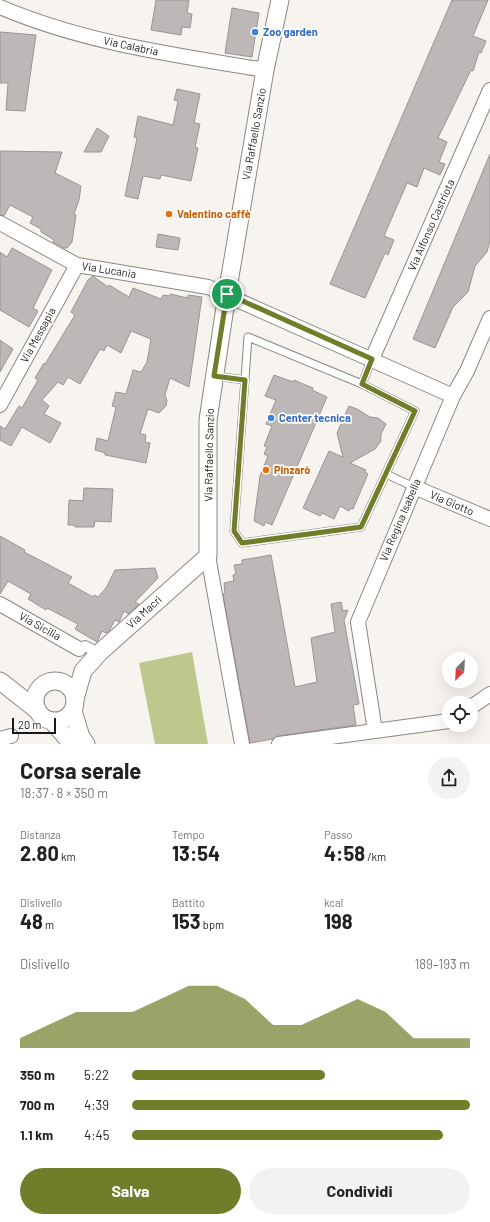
<!DOCTYPE html>
<html lang="it">
<head>
<meta charset="utf-8">
<style>
	:root { --surface:#fff; --page:#f2f2f2; --text:#202124; --muted:#757577; --accent:#727d29 }
	body { margin:0; font-family:Barlow,sans-serif; background:var(--page); color:var(--text); height:100vh; display:flex; flex-direction:column; font-size:15px; white-space:nowrap }
	* { box-sizing:border-box; margin:0 }
	p { font-size:13px; color:var(--muted) }
	.icon { flex:none; width:22px; height:22px; fill:none; stroke:currentColor; stroke-width:2; stroke-linecap:round; stroke-linejoin:round }
	.map { position:relative; height:744px; overflow:hidden }
	.drawer { display:flex; flex-direction:column; background:var(--surface); flex:1 }
	.drawer>* { flex:none }
	.needle { width:26px; rotate:204deg }
	.buttons { position:absolute; left:442px; top:652px; display:grid; gap:8px }
	.buttons a { display:grid; place-items:center; width:36px; height:36px; border-radius:50%; background:var(--surface); box-shadow:0 4px 16px #0002; font-size:20px }
	.scale { position:absolute; left:12px; bottom:10px; width:44px; box-sizing:border-box; padding-left:4px; border:2px solid #1a1918; border-top:0; font-size:11px; line-height:14px; white-space:nowrap; color:#1a1918; -webkit-text-stroke:3px #fff; paint-order:stroke }
	.pin { position:absolute; display:grid; place-items:center; width:34px; height:34px; color:#fff; margin:-17px; border:2px solid #fff; border-radius:50%; box-shadow:0 1px 4px #0007 }
	.round { display:grid; place-items:center; flex:none; width:42px; height:42px; border-radius:21px; background:var(--page) }
	.headline { display:flex; align-items:center; justify-content:space-between; height:68px; padding:0 20px }
	h1 { font-size:22px; font-weight:700; line-height:30px }
	.metrics { display:grid; grid-template-columns:repeat(3,1fr); gap:6px; height:68px; padding:4px 20px }
	.metrics div { display:grid; align-content:center }
	.metrics b { font-size:20px; font-weight:700 }
	.metrics small { font-size:11px; font-weight:400 }
	.metrics p { font-size:11px }
	.chart { height:112px; padding:8px 20px }
	.chart p { display:flex; justify-content:space-between }
	.chart svg { width:100%; height:72px; margin-top:4px; fill:var(--accent); opacity:.7 }
	.cta { display:flex; gap:8px; margin-top:auto; padding:8px 20px }
	.cta a { flex:1; height:46px; border-radius:24px; background:var(--accent); color:#fff; font-size:16px; font-weight:700; line-height:46px; text-align:center }
	.cta a+a { background:var(--page); color:var(--text) }
	ul { padding:0 20px; list-style:none; font-size:13px }
	li { display:grid; grid-template-columns:64px 48px 1fr; align-items:center; height:30px }
	li i { height:10px; border-radius:5px; background:var(--accent) }
	.map>svg:first-child { display:block }
	.green { fill:#bdc98c }
	.building { fill:#bdb8b7; stroke:#9a9594 }
	.lines { fill:none; stroke-linecap:round; stroke-linejoin:round }
	.service-casing { stroke:#8a8884; stroke-width:9 }
	.pedestrian-casing { stroke:#8a8884; stroke-width:12 }
	.minor-casing { stroke:#8a8884; stroke-width:16 }
	.tertiary-casing { stroke:#8a8884; stroke-width:19 }
	.service { stroke:#fff; stroke-width:7 }
	.pedestrian { stroke:#fff; stroke-width:10 }
	.minor { stroke:#fff; stroke-width:14 }
	.tertiary { stroke:#fff; stroke-width:17 }
	.route-casing { stroke:#fff; stroke-width:8 }
	.route { stroke:#727d29; stroke-width:5 }
	.shop-dot { fill:#3f7fe0; stroke:#fff; stroke-width:1.5 }
	.food-dot { fill:#e8710a; stroke:#fff; stroke-width:1.5 }
	.labels { text-anchor:middle; stroke-width:3.5; stroke-linejoin:round; paint-order:stroke }
	.shop-label { font-size:11px; font-weight:bold; fill:#366cbe; stroke:#fff; text-anchor:start }
	.street-label { font-size:11px; fill:#1a1918; stroke:#fff }
	.food-label { font-size:11px; font-weight:bold; fill:#c56008; stroke:#fff; text-anchor:start }
</style>
</head>
<body>
<div class="map">
<svg width="490" height="744" viewBox="0 0 490 744">
	<rect width="100%" height="100%" fill="#f7f4f0"/>
	<polygon class="green" points="192,652 208,744 155,744 139,663"/>
	<g class="building">
		<polygon points="156,0 189,0 187,13 192,14 190,28 182,27 181,35 151,30"/>
		<polygon points="452,0 488,0 473,36 486,41 481,53 479,52 473,71 471,70 438,138 447,142 439,162 445,164 440,175 424,168 417,187 407,183 384,236 394,240 388,255 385,253 365,298 330,284"/>
		<polygon points="232,8 259,13 252,57 225,53"/>
		<polygon points="0,32 36,35 25,111 6,110 8,83 0,83"/>
		<polygon points="177,89 200,94 194,123 200,124 195,147 198,148 191,181 161,175 160,179 143,176 138,199 125,196 137,138 134,137 138,116 173,125 178,101 174,100"/>
		<polygon points="97,128 109,136 101,152 84,152"/>
		<polygon points="0,151 62,152 55,173 81,186 79,200 74,214 76,215 72,242 67,248 64,248 53,242 54,240 41,232 41,229 30,223 33,217 10,205 4,216 0,215"/>
		<polygon points="490,154 490,241 487,252 475,266 468,292 453,307 435,348 413,339"/>
		<polygon points="158,234 180,238 178,250 156,247"/>
		<polygon points="12,248 52,270 33,308 38,311 29,327 0,310 0,252 7,257"/>
		<polygon points="93,276 108,287 109,285 129,297 133,288 161,299 163,295 170,296 170,294 188,298 188,295 202,297 189,387 170,378 165,395 167,401 166,406 159,413 148,409 140,434 146,435 145,442 150,443 146,463 105,455 105,453 95,450 97,438 108,441 116,407 112,406 116,392 126,394 133,370 141,372 147,362 151,339 131,331 121,353 107,345 104,351 100,349 80,384 68,377 63,385 58,382 42,400 49,406 44,414 61,423 50,443 22,427 11,446 0,440 0,426 5,429 19,406 22,408 38,380 35,378 44,363 45,364 75,315 71,312 88,280"/>
		<polygon points="0,340 13,349 0,372"/>
		<polygon points="274,375 293,382 294,380 313,388 312,390 327,397 272,525 265,522 264,526 254,521 260,476 268,456 264,454 267,447 264,446 272,426 266,424 276,400 265,396"/>
		<polygon points="349,406 357,409 370,417 378,418 386,424 381,434 381,441 375,449 350,463 366,470 365,472 368,474 353,509 351,508 349,511 340,506 334,519 322,513 320,516 303,508 329,451 343,457 337,433"/>
		<polygon points="84,488 113,489 111,522 95,521 94,527 75,527 74,525 68,525 69,500 83,501"/>
		<polygon points="0,536 25,550 24,552 72,577 68,583 93,597 94,595 98,597 106,588 115,570 155,568 158,578 135,602 139,604 128,614 124,611 119,622 115,620 109,631 106,633 102,631 97,642 75,629 78,624 47,608 46,610 28,599 31,594 8,581 0,594"/>
		<polygon points="271,555 295,687 317,682 311,638 335,632 331,604 341,602 343,611 348,610 344,620 359,704 353,705 356,725 278,736 273,739 250,743 223,594 225,593 224,583 234,581 233,575 236,574 234,565 242,564 242,560"/>
	</g>
	<g class="lines">
		<g class="service-casing">
			<g id="service">
				<polygon points="248,337 362,384 415,411 361,527 242,543 234,531"/>
				<polyline points="215,376 245,380"/>
				<polyline points="362,384 372,359"/>
				<polyline points="386,474 414,487"/>
			</g>
		</g>
		<g class="pedestrian-casing">
			<polyline id="pedestrian" points="79,649 85,646 99,653"/>
		</g>
		<g class="minor-casing">
			<g id="minor">
				<path d="M0 7C84 43 175 55 265 70"/>
				<polyline points="0,223 77,265 208,287 453,396"/>
				<polyline points="372,359 490,90"/>
				<polyline points="0,405 77,265"/>
				<polyline points="414,487 490,519"/>
				<polyline points="208,556 242,744"/>
				<polyline points="0,604 79,649"/>
				<polyline points="471,707 490,694"/>
				<polyline points="375,731 358,622 453,396 467,371 490,318"/>
				<polyline points="0,739 11,736"/>
				<polyline points="279,744 449,721"/>
			</g>
		</g>
		<g class="tertiary-casing">
			<g id="tertiary">
				<polyline points="0,681 37,710"/>
				<circle cx="55" cy="701" r="20"/>
				<polyline points="75,699 83,671 99,653 208,556 208,420 227,294 265,70 280,0"/>
				<polyline points="73,711 81,737 86,744"/>
				<polyline points="52,721 72,744"/>
			</g>
		</g>
		<use href="#service" class="service"/>
		<use href="#pedestrian" class="pedestrian"/>
		<use href="#minor" class="minor"/>
		<use href="#tertiary" class="tertiary"/>
	</g>
	<g class="lines">
		<g class="route-casing">
			<polygon id="route" points="227,294 372,359 362,384 415,411 361,527 242,543 234,531 245,380 214,376"/>
		</g>
		<use href="#route" class="route"/>
	</g>
	<g class="shop-dot">
		<circle cx="255" cy="32" r="4"/>
		<circle cx="271" cy="418" r="4"/>
	</g>
	<g class="food-dot">
		<circle cx="169" cy="214" r="4"/>
		<circle cx="266" cy="470" r="4"/>
	</g>
	<g class="labels">
		<g class="shop-label">
			<text x="263" y="36">Zoo garden</text>
			<text x="279" y="422">Center tecnica</text>
		</g>
		<g class="street-label">
			<text transform="translate(131 46) rotate(12)" y="4">Via Calabria</text>
			<text transform="translate(254 134) rotate(-80)" y="4">Via Raffaello Sanzio</text>
			<text transform="translate(431 225) rotate(-66)" y="4">Via Alfonso Castriota</text>
			<text transform="translate(109 270) rotate(9)" y="4">Via Lucania</text>
			<text transform="translate(38 335) rotate(-61)" y="4">Via Messapia</text>
			<text transform="translate(209 455) rotate(-89)" y="4">Via Raffaello Sanzio</text>
			<text transform="translate(452 503) rotate(23)" y="4">Via Giotto</text>
			<text transform="translate(400 520) rotate(-67)" y="4">Via Regina Isabella</text>
			<text transform="translate(144 612) rotate(-42)" y="4">Via Macrì</text>
			<text transform="translate(40 626) rotate(29)" y="4">Via Sicilia</text>
		</g>
		<g class="food-label">
			<text x="177" y="218">Valentino caffè</text>
			<text x="274" y="474">Pinzarò</text>
		</g>
	</g>
</svg>
<div class="buttons">
<a><svg class="needle" viewBox="-14 -14 28 28"><path d="M0-13l5 13h-10z" fill="#e53935"/><path d="M0 13l5-13h-10z" fill="#757577"/></svg></a>
<a><svg class="icon" aria-label="locate" viewBox="0 0 24 24"><circle cx="12" cy="12" r="6"/><path d="M12 2v4M12 18v4M2 12h4M18 12h4"/></svg></a>
</div>
<div class="scale">20 m</div>
<div class="pin" style="left:227px;top:294px;background:#1e9e55"><svg class="icon" aria-label="arrive" viewBox="0 0 24 24"><path d="M6 21V4h12l-3 4 3 4H6"/></svg></div>
</div>
<section class="drawer">
<div class="headline"><div><h1>Corsa serale</h1><p>18:37 · 8 × 350 m</p></div><a class="round"><svg class="icon" aria-label="share" viewBox="0 0 24 24"><path d="M12 15V3M7 8l5-5 5 5M5 13v7h14v-7"/></svg></a></div>
<div class="metrics">
<div><p>Distanza</p><b>2.80<small> km</small></b></div>
<div><p>Tempo</p><b>13:54</b></div>
<div><p>Passo</p><b>4:58<small> /km</small></b></div>
</div>
<div class="metrics">
<div><p>Dislivello</p><b>48<small> m</small></b></div>
<div><p>Battito</p><b>153<small> bpm</small></b></div>
<div><p>kcal</p><b>198</b></div>
</div>
<div class="chart"><p><span>Dislivello</span>189–193 m</p>
<svg viewBox="0 0 160 44" preserveAspectRatio="none"><path d="M0 44V38L10 30L20 22L30 22L40 22L50 14L60 6L70 6L80 14L90 30L100 30L110 22L120 14L130 22L140 38L150 38L160 38V44z"/></svg>
</div>
<ul>
<li><b>350 m</b>5:22<i style="width:57%"></i></li>
<li><b>700 m</b>4:39<i style="width:100%"></i></li>
<li><b>1.1 km</b>4:45<i style="width:92%"></i></li>
</ul>
<div class="cta"><a>Salva</a><a>Condividi</a></div>
</section>
</body>
</html>
